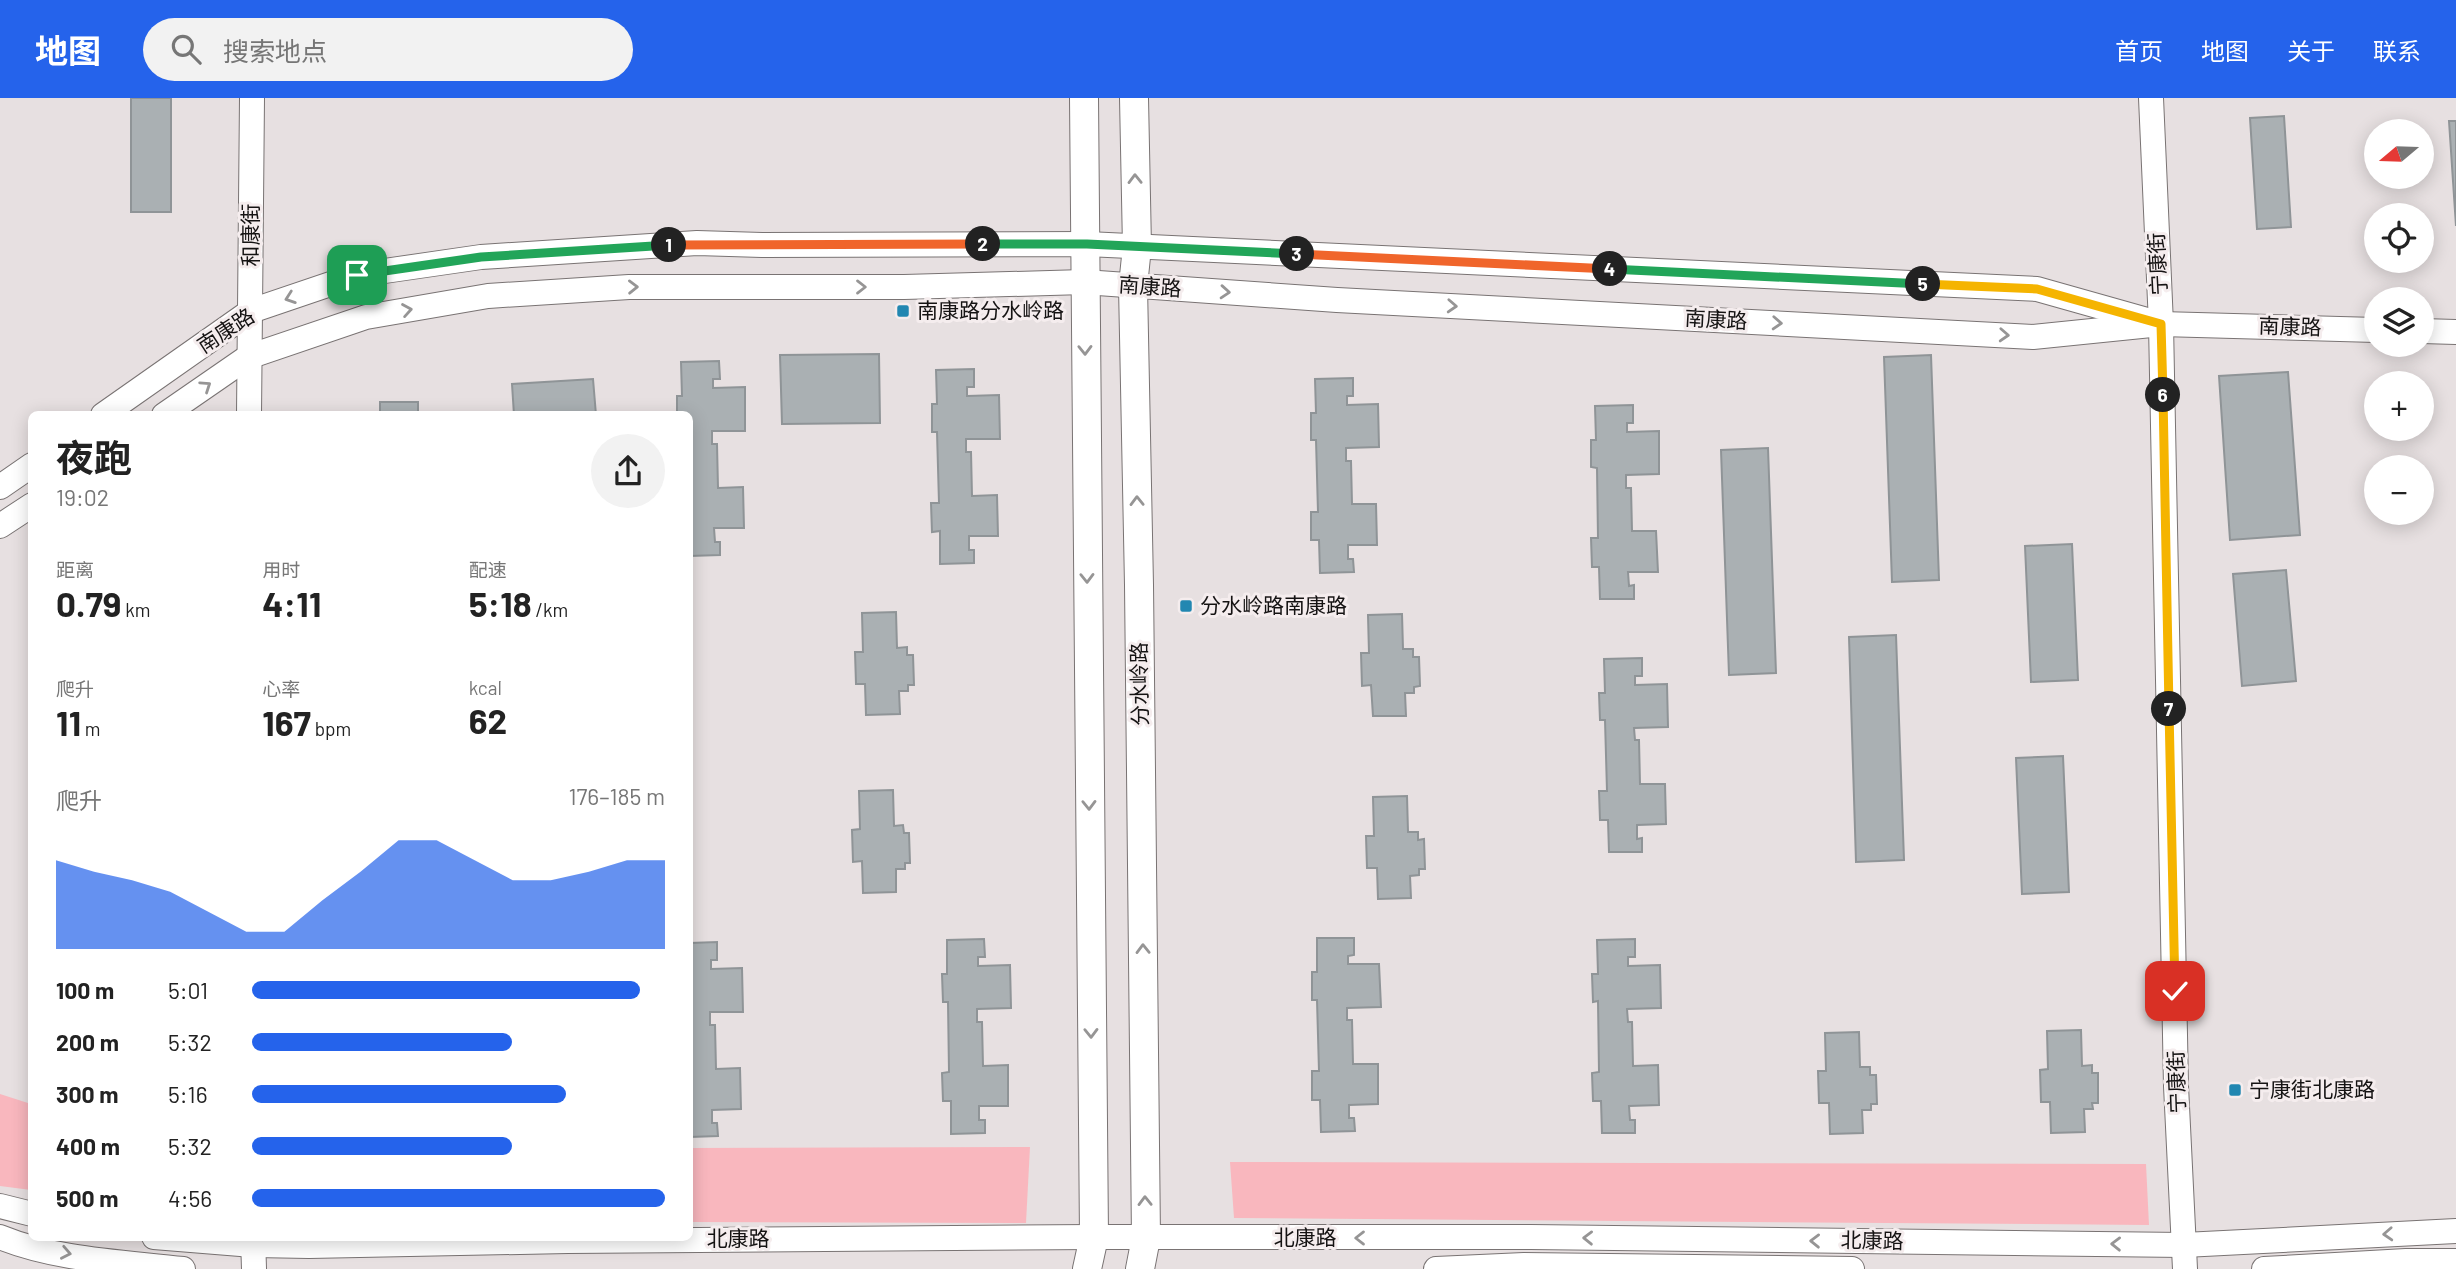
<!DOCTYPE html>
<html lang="zh">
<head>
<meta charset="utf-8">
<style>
	:root { --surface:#fff; --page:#f2f2f2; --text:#222; --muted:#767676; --accent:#2563eb }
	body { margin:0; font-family:Barlow,"Noto Sans SC",sans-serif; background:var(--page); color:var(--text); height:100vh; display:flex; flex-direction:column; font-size:26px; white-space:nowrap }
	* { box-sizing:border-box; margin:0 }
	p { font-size:23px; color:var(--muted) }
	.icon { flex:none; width:38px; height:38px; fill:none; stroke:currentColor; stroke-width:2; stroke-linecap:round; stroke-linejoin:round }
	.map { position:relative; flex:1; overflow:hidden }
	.details { position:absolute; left:28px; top:313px; width:665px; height:830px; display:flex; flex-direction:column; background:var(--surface); border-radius:10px; box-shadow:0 4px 18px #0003 }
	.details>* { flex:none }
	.needle { width:46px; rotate:251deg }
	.controls { position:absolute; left:2364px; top:21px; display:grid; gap:14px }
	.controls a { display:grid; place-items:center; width:70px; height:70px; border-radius:50%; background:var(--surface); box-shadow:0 4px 18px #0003; font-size:35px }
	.pin { position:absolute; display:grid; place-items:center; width:60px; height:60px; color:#fff; margin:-30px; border-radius:14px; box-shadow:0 4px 10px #0006 }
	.km { position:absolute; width:35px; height:35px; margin:-18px; border-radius:50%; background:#222; color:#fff; font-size:19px; line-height:35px; text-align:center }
	.round { display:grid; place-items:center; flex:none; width:74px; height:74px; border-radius:37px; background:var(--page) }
	.headline { display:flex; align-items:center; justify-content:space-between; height:119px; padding:0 28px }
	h1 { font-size:38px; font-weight:700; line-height:52px }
	.metrics { display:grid; grid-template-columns:repeat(3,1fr); gap:10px; height:119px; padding:7px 28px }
	.metrics div { display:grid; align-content:center }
	.metrics b { font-size:35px; font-weight:700 }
	.metrics small { font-size:19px; font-weight:400 }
	.metrics p { font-size:19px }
	.chart { height:196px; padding:14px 28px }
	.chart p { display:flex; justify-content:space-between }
	.chart svg { width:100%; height:126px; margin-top:7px; fill:var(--accent); opacity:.7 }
	ul { padding:0 28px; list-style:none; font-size:23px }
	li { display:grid; grid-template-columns:112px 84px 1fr; align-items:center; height:52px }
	li i { height:18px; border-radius:9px; background:var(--accent) }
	header { display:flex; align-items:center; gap:42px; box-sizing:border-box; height:98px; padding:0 35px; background:var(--accent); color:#fff }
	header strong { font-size:33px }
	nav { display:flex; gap:38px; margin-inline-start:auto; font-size:24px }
	.search { width:490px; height:63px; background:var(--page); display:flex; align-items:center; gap:18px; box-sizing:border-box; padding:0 24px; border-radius:38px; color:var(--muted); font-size:26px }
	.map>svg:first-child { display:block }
	.green { fill:#f9b7be }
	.building { fill:#aab0b3; stroke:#8f9497; stroke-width:2 }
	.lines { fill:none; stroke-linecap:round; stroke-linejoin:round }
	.secondary-casing { stroke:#797373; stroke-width:26 }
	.primary-casing { stroke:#797373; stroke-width:30 }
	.secondary { stroke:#fff; stroke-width:24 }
	.primary { stroke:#fff; stroke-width:28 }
	.oneway { stroke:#969595 }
	.split-1-casing { stroke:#fff; stroke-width:14 }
	.split-2-casing { stroke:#fff; stroke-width:14 }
	.split-3-casing { stroke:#fff; stroke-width:14 }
	.split-4-casing { stroke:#fff; stroke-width:14 }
	.split-5-casing { stroke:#fff; stroke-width:14 }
	.split-6-casing { stroke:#fff; stroke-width:14 }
	.split-7-casing { stroke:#fff; stroke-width:14 }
	.split-8-casing { stroke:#fff; stroke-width:14 }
	.split-1 { stroke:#22a559; stroke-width:9 }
	.split-2 { stroke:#f0652b; stroke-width:9 }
	.split-3 { stroke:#22a559; stroke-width:9 }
	.split-4 { stroke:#f0652b; stroke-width:9 }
	.split-5 { stroke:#22a559; stroke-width:9 }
	.split-6 { stroke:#f5b400; stroke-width:9 }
	.split-7 { stroke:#f5b400; stroke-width:9 }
	.split-8 { stroke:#f5b400; stroke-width:9 }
	.poi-dot { fill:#2287b1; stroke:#f5edee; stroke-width:2.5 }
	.labels { text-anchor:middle; stroke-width:6; stroke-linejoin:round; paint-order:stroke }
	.street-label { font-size:21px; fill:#151313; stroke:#f5edee }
	.poi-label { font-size:21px; fill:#151313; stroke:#f5edee; text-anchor:start }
</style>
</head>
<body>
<header>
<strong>地图</strong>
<div class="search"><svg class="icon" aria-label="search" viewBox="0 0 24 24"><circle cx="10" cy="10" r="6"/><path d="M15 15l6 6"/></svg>搜索地点</div>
<nav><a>首页</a><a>地图</a><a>关于</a><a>联系</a></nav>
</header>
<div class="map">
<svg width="2456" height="1171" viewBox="0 0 2456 1171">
	<rect width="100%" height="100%" fill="#e7e0e1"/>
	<g class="green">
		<polygon points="0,996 31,1006 31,1092 0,1088"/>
		<polygon points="1030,1049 1026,1125 690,1124 690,1050"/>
		<polygon points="1230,1064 2146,1066 2149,1127 1234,1120"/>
	</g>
	<g class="building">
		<rect x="131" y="0" width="40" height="114"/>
		<polygon points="2284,18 2291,129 2257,131 2250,20"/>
		<polygon points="2449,23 2456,23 2456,128"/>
		<polygon points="879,256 880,325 782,326 780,257"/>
		<polygon points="1931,257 1939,482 1892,484 1884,259"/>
		<polygon points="719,263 720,281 713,281 713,290 745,289 745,333 712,333 712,346 717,346 718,390 743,389 744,430 714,430 715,444 720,444 720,457 690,458 690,317 677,317 677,298 682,298 681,264"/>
		<polygon points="974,271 974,289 967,289 967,298 999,297 1000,341 966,341 966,354 971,354 972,398 997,397 998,438 969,438 969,452 974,452 974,465 940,466 940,433 932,434 931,405 939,405 937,334 932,334 932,306 937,306 936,272"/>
		<polygon points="2288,274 2300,437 2230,442 2219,278"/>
		<polygon points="1353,280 1353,298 1347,298 1347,307 1378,306 1379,349 1346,350 1346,363 1351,363 1352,406 1376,406 1377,447 1348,447 1348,461 1353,461 1354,474 1320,475 1319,442 1311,442 1311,414 1318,414 1316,342 1311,342 1311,315 1316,315 1315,281"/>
		<polygon points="593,281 596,317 514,317 512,286"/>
		<rect x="380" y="304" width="38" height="13"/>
		<polygon points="1633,307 1633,325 1627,325 1627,334 1659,333 1659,376 1626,377 1626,390 1631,390 1632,433 1656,433 1658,474 1628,474 1629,488 1634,487 1634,501 1600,501 1599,469 1592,469 1591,440 1598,440 1597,370 1591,369 1591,342 1596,342 1595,308"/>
		<polygon points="1768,350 1776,575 1729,577 1721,352"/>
		<polygon points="2072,446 2078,582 2031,584 2025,448"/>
		<polygon points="2286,472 2296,583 2242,588 2233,476"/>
		<polygon points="896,514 897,550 907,549 907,557 913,557 914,587 908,587 908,593 899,593 900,616 866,617 865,586 856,586 855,554 863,554 862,515"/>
		<polygon points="1402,516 1403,551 1413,551 1413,559 1419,559 1420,588 1414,589 1414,595 1405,595 1406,618 1373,618 1371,587 1362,588 1361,555 1369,555 1368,517"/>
		<polygon points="1896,537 1904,762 1856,764 1849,539"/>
		<polygon points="1642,560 1642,578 1635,578 1635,587 1667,586 1668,629 1634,630 1635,642 1639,642 1640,686 1665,686 1666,726 1637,727 1637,741 1642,740 1642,754 1609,754 1608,722 1600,722 1599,693 1607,693 1605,622 1600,622 1599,595 1605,595 1604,561"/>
		<polygon points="2063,658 2069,794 2022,796 2016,660"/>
		<polygon points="893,692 894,728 903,727 904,735 909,735 910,765 905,765 905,771 896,771 896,794 863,795 862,763 853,764 852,732 860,731 859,693"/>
		<polygon points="1407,698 1408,734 1418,734 1418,742 1424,741 1425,771 1419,771 1419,777 1410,778 1411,800 1378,801 1377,770 1367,770 1366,738 1374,738 1373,699"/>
		<polygon points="1317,840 1354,840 1354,857 1348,858 1348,866 1379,866 1381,909 1347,910 1347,922 1352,922 1353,966 1378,966 1378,1006 1349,1007 1349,1020 1354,1020 1355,1033 1321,1034 1320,1002 1312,1002 1312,973 1319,973 1317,902 1312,902 1312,874 1317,874"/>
		<polygon points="984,841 985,859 978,859 978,868 1010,867 1011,910 977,911 977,924 982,924 983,968 1008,967 1008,1008 979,1008 979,1022 985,1022 985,1035 951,1036 951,1003 943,1003 942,975 949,974 948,904 943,904 942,876 947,876 947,842"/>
		<polygon points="1635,841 1635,859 1628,859 1628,868 1660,867 1661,910 1627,911 1628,924 1632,924 1633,968 1658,967 1659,1007 1629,1008 1630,1022 1635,1022 1635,1035 1602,1035 1601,1003 1593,1003 1592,975 1599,974 1598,903 1593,904 1592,876 1598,876 1597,842"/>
		<polygon points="717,844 717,862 711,862 711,871 742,870 743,914 710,914 710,927 715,927 716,971 740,970 741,1011 712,1012 712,1025 717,1025 718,1038 690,1039 690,845"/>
		<polygon points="2081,932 2082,968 2092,967 2092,975 2098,975 2098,1005 2092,1005 2093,1011 2084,1011 2085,1034 2051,1035 2050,1004 2041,1004 2040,972 2048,971 2047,933"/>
		<polygon points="1859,934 1860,969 1870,969 1870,977 1876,977 1877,1006 1871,1006 1871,1012 1862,1012 1863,1035 1830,1036 1829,1005 1819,1005 1818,973 1826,973 1825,935"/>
	</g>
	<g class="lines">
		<g class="secondary-casing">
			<g id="secondary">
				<polyline points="2151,0 2161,226 2176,988 2185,1171"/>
				<polyline points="2422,233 2456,234"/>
				<polyline points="103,317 251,213 357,177 481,159 697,145 762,147 1087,146 2037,191 2147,222"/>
				<polyline points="164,317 248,259 366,219 488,198 629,189 904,189 1084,184 1337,202 2033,239 2161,226 2376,232"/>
				<polyline points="249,317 252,0"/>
				<polyline points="0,389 32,367"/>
				<polyline points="0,428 32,407"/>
				<polyline points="0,1108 32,1116"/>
				<path d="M0 1139C56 1162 123 1164 183 1171"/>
				<polyline points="154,1139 253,1147 309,1148 568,1143 1094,1139 1531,1139 2184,1147 2456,1133"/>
				<polyline points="253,1139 254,1171"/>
				<polyline points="1436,1171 1524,1167 1852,1171"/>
				<polyline points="2264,1171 2406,1163 2456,1163"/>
			</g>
		</g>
		<g class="primary-casing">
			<g id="primary">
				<polyline points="1084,0 1094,1139 1087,1171"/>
				<polyline points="1134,0 1137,149 1133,188 1139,487 1146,1140 1140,1171"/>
			</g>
		</g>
		<use href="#secondary" class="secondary"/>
		<use href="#primary" class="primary"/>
	</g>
	<defs><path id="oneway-chevron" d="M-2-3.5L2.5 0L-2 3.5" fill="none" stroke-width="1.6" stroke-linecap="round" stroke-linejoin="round" transform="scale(1.75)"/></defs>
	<g class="oneway">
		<use href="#oneway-chevron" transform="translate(1135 81) rotate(-91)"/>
		<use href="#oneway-chevron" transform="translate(633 189) rotate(-1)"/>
		<use href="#oneway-chevron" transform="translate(861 189)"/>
		<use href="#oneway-chevron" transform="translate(1225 194) rotate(4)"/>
		<use href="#oneway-chevron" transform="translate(290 200) rotate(161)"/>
		<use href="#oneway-chevron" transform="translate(1452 208) rotate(3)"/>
		<use href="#oneway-chevron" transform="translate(407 212) rotate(-10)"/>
		<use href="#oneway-chevron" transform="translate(1777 225) rotate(3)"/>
		<use href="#oneway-chevron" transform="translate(2004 237) rotate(3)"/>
		<use href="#oneway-chevron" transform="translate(1085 252) rotate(89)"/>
		<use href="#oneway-chevron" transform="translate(206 288) rotate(-34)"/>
		<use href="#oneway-chevron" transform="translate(1137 403) rotate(-91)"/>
		<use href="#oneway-chevron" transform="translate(1087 480) rotate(89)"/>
		<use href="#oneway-chevron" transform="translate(1089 707) rotate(89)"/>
		<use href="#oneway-chevron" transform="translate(1143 851) rotate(-91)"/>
		<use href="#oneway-chevron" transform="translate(1091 935) rotate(89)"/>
		<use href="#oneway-chevron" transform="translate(1145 1103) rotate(-91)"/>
		<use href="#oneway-chevron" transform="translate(2388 1136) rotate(177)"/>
		<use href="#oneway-chevron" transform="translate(1360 1140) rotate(180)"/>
		<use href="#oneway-chevron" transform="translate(1588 1140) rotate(-179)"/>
		<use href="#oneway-chevron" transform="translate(1815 1143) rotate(-179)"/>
		<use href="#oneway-chevron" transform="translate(2116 1146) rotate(-179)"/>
		<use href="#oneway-chevron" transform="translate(66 1155) rotate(11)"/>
	</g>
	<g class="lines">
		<g class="split-1-casing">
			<polyline id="split-1" points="357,177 481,159 669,147"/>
		</g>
		<g class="split-2-casing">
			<polyline id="split-2" points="669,147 983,146"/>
		</g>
		<g class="split-3-casing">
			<polyline id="split-3" points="983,146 1087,146 1297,156"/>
		</g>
		<g class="split-4-casing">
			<polyline id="split-4" points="1297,156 1610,171"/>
		</g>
		<g class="split-5-casing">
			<polyline id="split-5" points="1610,171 1923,186"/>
		</g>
		<g class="split-6-casing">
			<polyline id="split-6" points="1923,186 2037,191 2161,226 2163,297"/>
		</g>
		<g class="split-7-casing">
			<polyline id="split-7" points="2163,297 2169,611"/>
		</g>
		<g class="split-8-casing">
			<polyline id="split-8" points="2169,611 2175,893"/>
		</g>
		<use href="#split-1" class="split-1"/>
		<use href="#split-2" class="split-2"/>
		<use href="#split-3" class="split-3"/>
		<use href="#split-4" class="split-4"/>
		<use href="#split-5" class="split-5"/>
		<use href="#split-6" class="split-6"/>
		<use href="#split-7" class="split-7"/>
		<use href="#split-8" class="split-8"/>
	</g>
	<g class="poi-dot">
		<rect x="896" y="206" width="14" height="14" rx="3.5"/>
		<rect x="1179" y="501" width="14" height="14" rx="3.5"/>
		<rect x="2228" y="985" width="14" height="14" rx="3.5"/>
	</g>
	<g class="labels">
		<g class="street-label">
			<text transform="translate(251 137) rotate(-90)" y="7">和康街</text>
			<text transform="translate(2158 166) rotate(-93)" y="7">宁康街</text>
			<text transform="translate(1150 189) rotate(4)" y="7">南康路</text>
			<text transform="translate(1716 222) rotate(3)" y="7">南康路</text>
			<text transform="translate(2290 229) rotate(2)" y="7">南康路</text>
			<text transform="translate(226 233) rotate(-33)" y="7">南康路</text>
			<text transform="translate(1140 586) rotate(-91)" y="7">分水岭路</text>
			<text transform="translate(2177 984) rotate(-92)" y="7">宁康街</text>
			<text x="1305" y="1147">北康路</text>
			<text x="738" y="1148">北康路</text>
			<text transform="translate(1872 1143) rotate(1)" y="7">北康路</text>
		</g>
		<g class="poi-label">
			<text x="917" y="220">南康路分水岭路</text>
			<text x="1200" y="515">分水岭路南康路</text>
			<text x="2249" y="999">宁康街北康路</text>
		</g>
	</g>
</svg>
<div class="controls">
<a><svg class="needle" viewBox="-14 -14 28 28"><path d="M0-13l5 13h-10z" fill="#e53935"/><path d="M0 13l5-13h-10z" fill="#767676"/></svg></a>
<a><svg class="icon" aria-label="locate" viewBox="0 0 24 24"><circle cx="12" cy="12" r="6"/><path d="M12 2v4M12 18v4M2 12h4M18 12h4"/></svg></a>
<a><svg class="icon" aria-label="layers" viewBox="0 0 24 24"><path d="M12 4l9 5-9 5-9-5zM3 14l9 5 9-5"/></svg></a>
<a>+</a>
<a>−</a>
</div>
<div class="pin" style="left:357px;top:177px;background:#1e9e55"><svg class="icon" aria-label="arrive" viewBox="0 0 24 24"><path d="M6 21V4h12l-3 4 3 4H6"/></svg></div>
<div class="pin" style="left:2175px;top:893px;background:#d93025"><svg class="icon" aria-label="check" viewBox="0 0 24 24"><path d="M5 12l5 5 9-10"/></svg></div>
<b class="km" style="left:669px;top:147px">1</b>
<b class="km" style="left:983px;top:146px">2</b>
<b class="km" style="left:1297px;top:156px">3</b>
<b class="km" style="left:1610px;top:171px">4</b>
<b class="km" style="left:1923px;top:186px">5</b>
<b class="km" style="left:2163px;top:297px">6</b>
<b class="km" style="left:2169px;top:611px">7</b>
<section class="details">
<div class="headline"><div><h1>夜跑</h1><p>19:02</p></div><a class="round"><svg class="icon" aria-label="share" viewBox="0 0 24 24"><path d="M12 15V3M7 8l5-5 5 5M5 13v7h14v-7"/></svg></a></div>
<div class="metrics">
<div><p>距离</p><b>0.79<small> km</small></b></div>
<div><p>用时</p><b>4:11</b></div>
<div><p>配速</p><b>5:18<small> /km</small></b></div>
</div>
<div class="metrics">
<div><p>爬升</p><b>11<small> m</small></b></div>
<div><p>心率</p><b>167<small> bpm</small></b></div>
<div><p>kcal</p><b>62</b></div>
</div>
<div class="chart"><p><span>爬升</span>176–185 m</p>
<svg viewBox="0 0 160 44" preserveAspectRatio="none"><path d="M0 44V13L10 17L20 20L30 24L40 31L50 38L60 38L70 27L80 17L90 6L100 6L110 13L120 20L130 20L140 17L150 13L160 13V44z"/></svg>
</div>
<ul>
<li><b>100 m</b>5:01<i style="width:94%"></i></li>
<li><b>200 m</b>5:32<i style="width:63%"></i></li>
<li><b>300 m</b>5:16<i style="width:76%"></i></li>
<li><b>400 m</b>5:32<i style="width:63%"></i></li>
<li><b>500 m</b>4:56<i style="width:100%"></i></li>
</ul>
</section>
</div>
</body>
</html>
